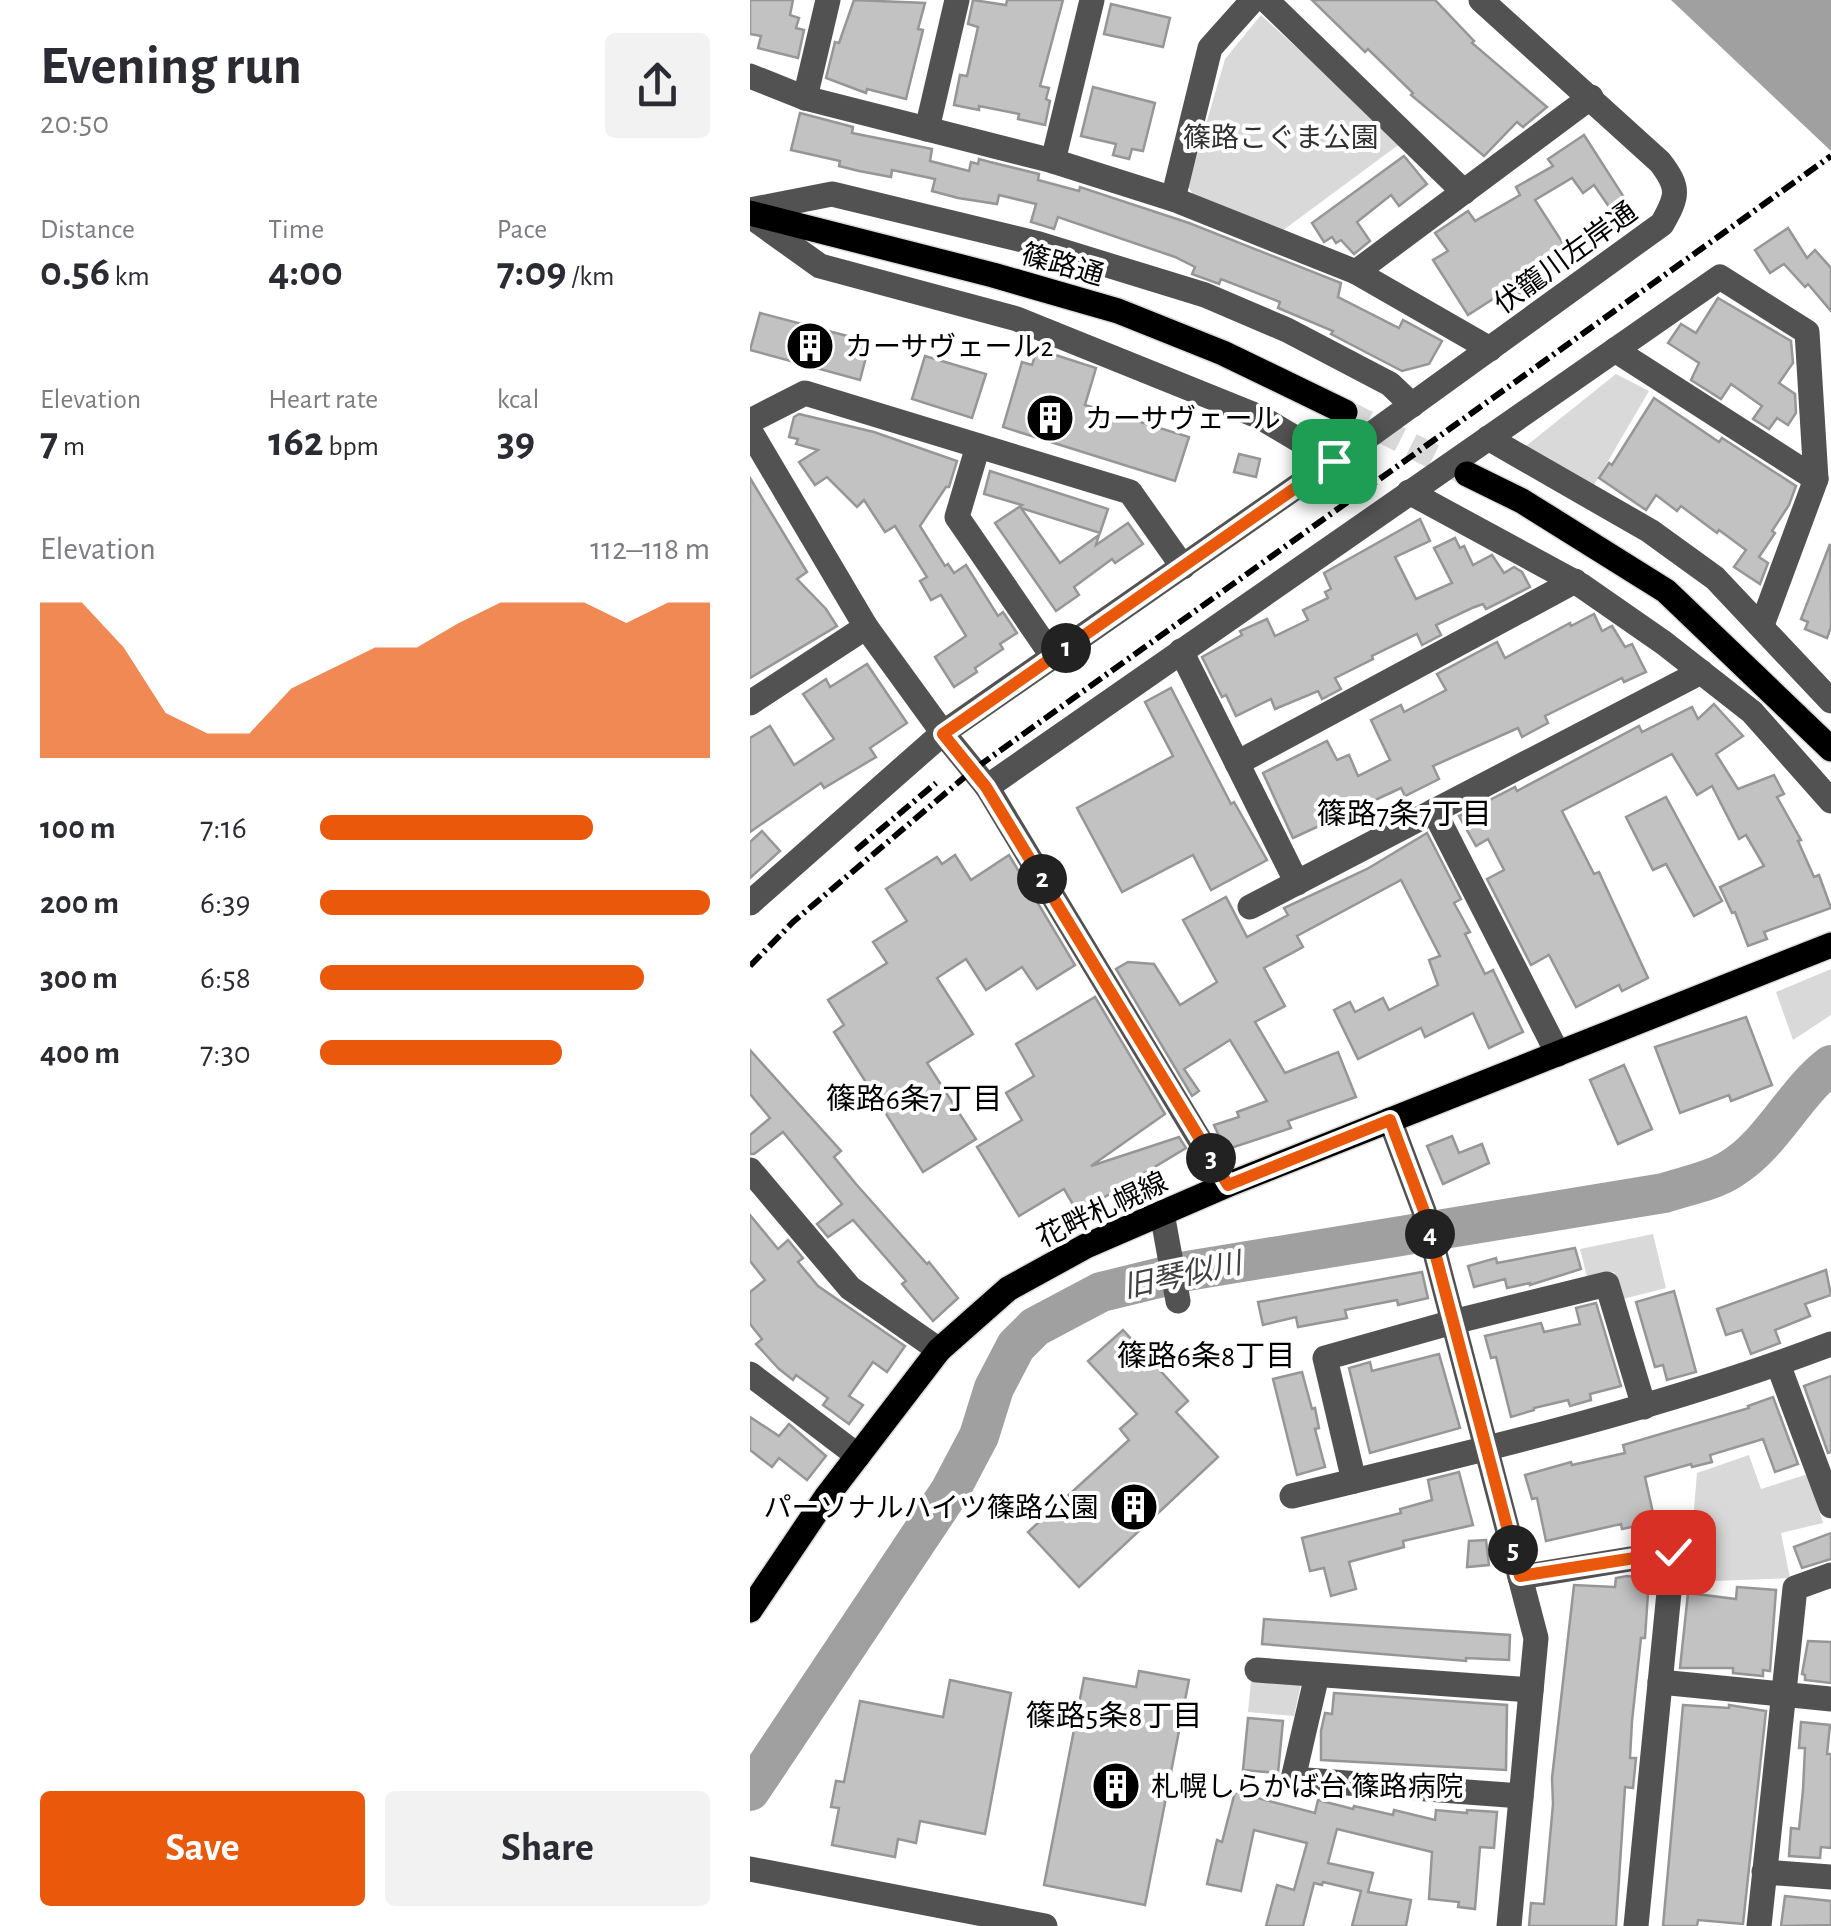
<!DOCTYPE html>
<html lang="en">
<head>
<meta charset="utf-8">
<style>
	:root { --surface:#fff; --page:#f2f2f3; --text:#2b2b33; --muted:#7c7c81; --accent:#ea580c }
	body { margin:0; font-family:"Alegreya Sans","Noto Sans JP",sans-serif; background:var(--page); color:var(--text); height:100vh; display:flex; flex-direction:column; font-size:38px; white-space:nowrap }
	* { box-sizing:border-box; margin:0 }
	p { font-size:32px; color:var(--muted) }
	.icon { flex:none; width:55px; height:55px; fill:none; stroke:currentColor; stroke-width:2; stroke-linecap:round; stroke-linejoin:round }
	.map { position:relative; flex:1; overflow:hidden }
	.side { display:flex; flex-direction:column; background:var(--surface); width:750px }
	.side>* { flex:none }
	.pin { position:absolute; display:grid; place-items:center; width:85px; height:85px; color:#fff; margin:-42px; border-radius:20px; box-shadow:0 5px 15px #0006 }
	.km { position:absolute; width:50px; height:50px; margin:-25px; border-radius:50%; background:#222; color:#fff; font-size:28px; line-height:50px; text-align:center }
	.round { display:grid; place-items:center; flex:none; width:105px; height:105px; border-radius:10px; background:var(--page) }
	.head { display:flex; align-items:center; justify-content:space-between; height:170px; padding:0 40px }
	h1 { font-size:55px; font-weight:700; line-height:75px }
	.metrics { display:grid; grid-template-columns:repeat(3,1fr); gap:15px; height:170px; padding:10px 40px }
	.metrics div { display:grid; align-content:center }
	.metrics b { font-size:42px; font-weight:700 }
	.metrics small { font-size:28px; font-weight:400 }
	.metrics p { font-size:28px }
	.chart { height:280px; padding:20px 40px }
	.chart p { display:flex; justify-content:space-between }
	.chart svg { width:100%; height:180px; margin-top:10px; fill:var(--accent); opacity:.7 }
	.action { display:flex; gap:20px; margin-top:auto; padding:20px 40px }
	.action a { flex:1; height:115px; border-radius:10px; background:var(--accent); color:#fff; font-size:40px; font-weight:700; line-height:115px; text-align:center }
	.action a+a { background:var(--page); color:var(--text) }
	ul { padding:0 40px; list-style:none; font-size:32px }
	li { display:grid; grid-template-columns:160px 120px 1fr; align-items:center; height:75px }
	li i { height:25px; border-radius:12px; background:var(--accent) }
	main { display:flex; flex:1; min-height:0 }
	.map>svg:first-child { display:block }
	.green { fill:#d9d9d9 }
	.water { fill:#a0a0a0 }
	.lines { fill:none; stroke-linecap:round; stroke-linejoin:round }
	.river { stroke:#a0a0a0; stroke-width:40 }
	.building { fill:#c2c2c2; stroke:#969696; stroke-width:2.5 }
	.major-tunnel { stroke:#d9d9d9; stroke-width:25; stroke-dasharray:25 12; stroke-linecap:butt }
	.major-casing { stroke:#dbdbdb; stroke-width:28 }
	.minor { stroke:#525252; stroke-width:25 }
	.major { stroke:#000; stroke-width:25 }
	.rail { stroke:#000; stroke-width:6; stroke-dasharray:15 5 2.5 5; stroke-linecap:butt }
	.route-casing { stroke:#fff; stroke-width:20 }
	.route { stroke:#ea580c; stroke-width:12 }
	.labels { text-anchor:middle; stroke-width:8; stroke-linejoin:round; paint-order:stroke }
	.park-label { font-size:28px; fill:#303030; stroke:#fff }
	.street-label { font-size:28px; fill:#000; stroke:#fff }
	.poi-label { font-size:28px; fill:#000; stroke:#fff; text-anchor:start }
	.neighbourhood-label { font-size:30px; fill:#000; stroke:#fff }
	.water-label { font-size:30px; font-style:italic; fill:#414141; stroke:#fff }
</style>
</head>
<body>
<main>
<section class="side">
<div class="head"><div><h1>Evening run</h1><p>20:50</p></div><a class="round"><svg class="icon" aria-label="share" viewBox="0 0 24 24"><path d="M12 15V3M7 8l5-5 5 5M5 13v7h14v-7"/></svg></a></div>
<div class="metrics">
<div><p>Distance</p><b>0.56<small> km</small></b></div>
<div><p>Time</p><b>4:00</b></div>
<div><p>Pace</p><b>7:09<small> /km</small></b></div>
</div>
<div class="metrics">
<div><p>Elevation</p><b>7<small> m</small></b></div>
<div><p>Heart rate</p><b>162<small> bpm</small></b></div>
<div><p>kcal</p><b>39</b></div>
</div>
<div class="chart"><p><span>Elevation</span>112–118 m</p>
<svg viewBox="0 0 160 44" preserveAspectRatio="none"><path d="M0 44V6L10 6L20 17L30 33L40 38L50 38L60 27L70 22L80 17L90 17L100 11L110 6L120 6L130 6L140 11L150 6L160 6V44z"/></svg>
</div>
<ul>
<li><b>100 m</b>7:16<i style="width:70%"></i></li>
<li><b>200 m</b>6:39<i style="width:100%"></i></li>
<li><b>300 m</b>6:58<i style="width:83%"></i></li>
<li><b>400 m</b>7:30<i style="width:62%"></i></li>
</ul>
<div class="action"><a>Save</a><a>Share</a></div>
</section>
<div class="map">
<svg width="1081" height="1926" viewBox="0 0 1081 1926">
	<rect width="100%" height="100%" fill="#fff"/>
	<g class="green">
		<polygon points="511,15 651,143 532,231 444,196 438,186 475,59"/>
		<polygon points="866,374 899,391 844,485 776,446"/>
		<polygon points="1081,969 1081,1015 1043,1040 1026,992"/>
		<polygon points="903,1234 916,1288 873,1299 864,1272 837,1277 830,1249"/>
		<polygon points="999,1455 1011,1489 1058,1474 1073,1523 1031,1533 1040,1578 938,1582 947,1473"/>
		<polygon points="501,1681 551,1684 544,1716 498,1712"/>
	</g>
	<polygon class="water" points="921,0 1081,0 1081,151"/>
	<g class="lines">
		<path class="river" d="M0 1791 200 1491 229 1436 244 1388 266 1346 285 1327 351 1292 437 1271 914 1193C935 1186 963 1181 981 1169 1023 1143 1043 1094 1081 1065"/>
	</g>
	<g class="building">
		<polygon points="0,0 43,0 40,15 49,18 46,28 54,30 48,58 8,48 11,36 0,34"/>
		<polygon points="104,0 175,3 168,29 173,30 156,99 117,89 116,93 76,78 85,42 89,43"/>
		<polygon points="223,0 256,5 257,0 313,0 290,86 299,88 296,99 300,101 295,125 268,119 269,114 229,106 229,110 204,105 210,75 217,76 228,27 218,24"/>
		<polygon points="562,0 685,0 724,41 722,43 797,107 773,127 767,122 734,156 661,95 663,93 618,49 615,52"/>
		<polygon points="361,4 420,18 413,47 354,34"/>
		<polygon points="343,87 405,103 393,151 382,149 379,159 363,155 366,144 331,136"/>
		<polygon points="50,113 103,127 102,133 182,149 180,161 219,171 221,162 228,164 229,159 240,162 289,174 288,180 329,191 330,187 439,223 591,283 588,297 649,328 653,320 692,341 679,364 652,371 581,334 583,331 528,308 530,302 471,279 469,284 442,274 445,267 425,257 308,217 304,229 281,222 286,204 249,195 247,204 208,198 182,191 185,179 142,170 141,177 109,171 89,166 90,161 41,150"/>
		<polygon points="834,135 877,202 862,211 844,185 833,193 822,178 785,200 816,248 780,269 778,272 784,285 759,300 754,292 718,315 683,260 698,251 685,233 718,211 725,221 770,195 766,187 803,166 798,159"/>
		<polygon points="654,156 677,184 649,206 641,195 607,222 620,241 604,254 591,240 586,243 582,237 574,242 562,223"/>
		<polygon points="1038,228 1057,258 1065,250 1081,268 1081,311 1058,284 1055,287 1034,264 1020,273 1005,250"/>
		<polygon points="968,298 1041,341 1043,363 1029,383 1045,394 1046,413 1038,425 1027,418 1019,429 1003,419 1012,406 981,384 971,399 941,380 949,363 918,343 931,324 946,333"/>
		<polygon points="10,313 120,342 110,380 0,350"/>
		<polygon points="287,349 346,368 335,405 439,437 425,481 253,427 272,362 282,365"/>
		<polygon points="175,356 236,374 222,418 162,399"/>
		<polygon points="904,398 969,442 972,438 1046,486 1039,505 1022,531 1025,533 1009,557 1018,563 1010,584 984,567 996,550 969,530 967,533 931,506 927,511 906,495 896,510 849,478 859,463 862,465"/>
		<polygon points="49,414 124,432 207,461 199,487 196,487 170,526 195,566 198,564 204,573 216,565 248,616 253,612 267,633 250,644 253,649 225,668 227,672 204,687 185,657 216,636 191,595 181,600 170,581 177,577 145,526 135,532 114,500 107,507 77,477 65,485 49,462 68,450 46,444 48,439 39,437 44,417"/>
		<polygon points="489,454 510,459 506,477 484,472"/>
		<polygon points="240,471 358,509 350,533 271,508 310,563 349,535 346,545 378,523 393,544 365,563 362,559 324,587 329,595 306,611 245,523 272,505 234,494"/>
		<polygon points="0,478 57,572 47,579 76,609 87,626 0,678"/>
		<polygon points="670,519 680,541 645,557 666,599 702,583 684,548 705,538 710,548 714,546 723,565 742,555 754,573 764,567 772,572 780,587 736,609 733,604 722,608 686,625 691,635 672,645 667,634 622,656 623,659 585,678 591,689 572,699 568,691 525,709 521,699 486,716 476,695 472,697 452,657 492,635 490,631 517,619 525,636 558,620 553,610 578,598 575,592 581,589 574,573"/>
		<polygon points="1080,544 1081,627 1077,638 1055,629 1058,622 1051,619"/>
		<polygon points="844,614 852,631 862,626 875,647 882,644 896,672 874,682 872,678 795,716 798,723 772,737 768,728 683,766 689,779 655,796 651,788 543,838 513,773 577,741 587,760 599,755 608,776 640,760 621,720 651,705 654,712 696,690 687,674 747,642 755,658 820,623 821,626"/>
		<polygon points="117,664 157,723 120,748 126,757 74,788 71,783 0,832 0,738 20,726 44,765 84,739 53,694 76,679 80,687"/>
		<polygon points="421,688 481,804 484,802 517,860 461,890 443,855 372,892 327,808 423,756 395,702"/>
		<polygon points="964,704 993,736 966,754 988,789 1024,775 1034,794 1027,797 1051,840 1048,841 1064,877 1069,875 1081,908 1014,932 1017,939 998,946 985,912 982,913 970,887 1014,866 996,835 989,839 962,786 947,795 922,754 812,811 844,874 849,872 898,978 872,991 869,985 826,1007 799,955 781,965 737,879 754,870 738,839 726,846 709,816 765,787 767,791 889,726 892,732 942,707 948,719"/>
		<polygon points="916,797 972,901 944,916 916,864 903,870 876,817"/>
		<polygon points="12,831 30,851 0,878 0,842"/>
		<polygon points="677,833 711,899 704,903 720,932 715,934 735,974 743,970 773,1032 739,1048 723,1013 675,1037 671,1028 608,1059 584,1010 600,1002 605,1012 633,998 639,1010 688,985 679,960 690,956 651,880 547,936 553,947 514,968 535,1006 505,1022 535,1073 588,1052 606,1097 538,1121 541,1128 475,1150 464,1125 489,1117 487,1112 517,1101 480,1040 434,1069 449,1091 442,1096 366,969 378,962 404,964 430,1005 467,982 433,920 476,897 497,937 538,915 534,908 617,869"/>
		<polygon points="205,855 221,880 259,855 325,965 287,989 272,967 236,990 216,959 187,978 223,1034 177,1063 226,1139 173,1172 84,1032 94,1025 78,1000 137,963 123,942 157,921 136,889 187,857 192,864"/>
		<polygon points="345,997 415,1114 341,1166 429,1137 436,1148 328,1213 314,1189 269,1216 227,1147 272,1120 256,1093 284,1076 266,1044"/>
		<polygon points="996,1017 1022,1085 981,1101 979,1095 930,1113 905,1047"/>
		<polygon points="0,1050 91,1151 84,1157 106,1184 177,1264 179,1262 208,1298 183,1321 152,1284 156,1281 103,1220 78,1237 67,1224 92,1204 33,1132 4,1154 0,1154 0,1135 20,1118 0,1094"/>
		<polygon points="874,1065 902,1129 868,1144 840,1080"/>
		<polygon points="702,1136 709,1153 732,1144 739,1163 693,1184 677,1146"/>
		<polygon points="0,1215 28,1249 38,1240 53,1258 48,1262 68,1286 155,1346 137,1372 123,1362 99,1396 113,1405 99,1424 73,1405 78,1398 46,1375 43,1380 29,1369 6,1344 12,1339 0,1324 0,1292 15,1280 0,1261"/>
		<polygon points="825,1248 831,1269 780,1285 780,1283 757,1288 755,1279 724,1287 718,1266 746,1258 747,1263"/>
		<polygon points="1076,1270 1081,1295 1055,1304 1060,1316 1025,1330 1030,1343 1001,1354 992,1330 976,1335 967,1309"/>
		<polygon points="672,1272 678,1298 648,1305 647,1300 595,1310 597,1318 548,1327 546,1317 513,1325 508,1302"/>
		<polygon points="924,1291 946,1372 917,1380 913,1365 905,1367 886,1302"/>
		<polygon points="846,1303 871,1386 840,1394 841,1400 820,1406 818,1400 784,1408 784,1410 761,1417 746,1357 741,1358 735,1336 791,1323 794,1332 830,1324 826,1308"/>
		<polygon points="373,1330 438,1401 426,1412 468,1457 329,1587 278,1532 379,1440 370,1429 387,1414 338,1361"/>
		<polygon points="689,1354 710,1428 620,1453 599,1368 620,1362 622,1371"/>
		<polygon points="552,1372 562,1409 565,1408 569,1428 565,1429 575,1467 547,1475 523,1379"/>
		<polygon points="1081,1376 1081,1452 1078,1453 1054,1386"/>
		<polygon points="1023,1397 1048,1464 1025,1472 1013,1439 960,1455 962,1462 942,1467 941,1464 895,1477 905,1522 872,1529 871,1524 796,1541 787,1498 782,1499 775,1475 821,1462 822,1465 875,1453 873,1445 999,1408 998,1406"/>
		<polygon points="0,1417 29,1436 39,1424 76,1456 57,1480 29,1458 22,1467 0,1450"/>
		<polygon points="709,1472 723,1525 653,1541 654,1547 599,1562 606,1589 581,1596 574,1568 560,1571 552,1538 651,1513 650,1509 682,1500 678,1480"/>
		<polygon points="1081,1533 1081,1559 1052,1568 1044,1547"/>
		<polygon points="736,1540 739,1565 717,1567 719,1541"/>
		<polygon points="877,1576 899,1578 895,1638 891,1638 882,1721 880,1758 886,1758 883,1788 875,1787 866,1926 779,1926 781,1903 794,1904 803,1804 802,1778 824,1585 865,1587 866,1578"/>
		<polygon points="987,1587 1026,1590 1020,1671 1013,1670 1013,1676 983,1673 983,1668 930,1668 938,1593 986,1599"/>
		<polygon points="514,1619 760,1635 759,1660 716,1658 716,1661 512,1644"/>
		<polygon points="1058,1641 1081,1642 1081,1683 1055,1680 1055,1675 1052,1674"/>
		<polygon points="389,1671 439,1680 395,1905 294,1885 334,1678 386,1687"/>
		<polygon points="200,1680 261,1693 235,1834 170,1821 166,1843 148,1839 145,1857 82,1845 89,1808 81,1807 86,1781 94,1782 110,1701 193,1717"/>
		<polygon points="584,1693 757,1705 756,1770 571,1760 571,1731 575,1713 582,1714"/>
		<polygon points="933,1705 979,1708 979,1705 1016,1711 993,1924 948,1920 947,1926 913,1926"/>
		<polygon points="498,1718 533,1721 528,1773 493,1770"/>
		<polygon points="1051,1722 1080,1725 1077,1754 1081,1754 1081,1848 1071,1847 1070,1858 1039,1856 1041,1828 1049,1829 1053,1790 1055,1748 1049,1748"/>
		<polygon points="485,1792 565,1813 568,1800 603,1809 604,1806 643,1815 644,1810 685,1820 686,1810 717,1813 717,1810 747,1812 744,1848 730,1847 725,1909 708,1907 709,1902 679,1899 682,1852 587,1829 578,1863 623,1873 618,1892 661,1900 656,1926 602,1926 611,1891 573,1882 572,1885 564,1883 553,1926 516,1926 527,1885 544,1890 557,1843 504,1830 491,1891 457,1884 467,1840 472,1842"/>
		<polygon points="1035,1896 1081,1901 1081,1925 1031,1926"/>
	</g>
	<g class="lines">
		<polyline class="major-tunnel" points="595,412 716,473"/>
		<g class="major-casing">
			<g id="major">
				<polyline points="0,213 243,275 368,311 473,353 595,412"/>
				<polyline points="717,474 772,501 916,591 1081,749"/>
				<polyline points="0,1610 77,1496 189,1350 258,1289 336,1246 477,1185 1081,945"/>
			</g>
		</g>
		<g class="minor">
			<polyline points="516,0 714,192"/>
			<polyline points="0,76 55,98 303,161 423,199 606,272 740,349"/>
			<polyline points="55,98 78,0"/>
			<polyline points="177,129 207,0"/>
			<polyline points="303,161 342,0"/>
			<polyline points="423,199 460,48 503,0"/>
			<polyline points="0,210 82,194 289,244 455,295 537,330 640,384 662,405"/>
			<polyline points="0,216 70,266 267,319 510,417 584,461"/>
			<polyline points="606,272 841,97"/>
			<polyline points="865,350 1066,479"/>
			<polyline points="0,421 55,393 380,492 433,567"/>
			<path d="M0 431 116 627 193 733 598 451 912 224C928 196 930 188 910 162L731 0"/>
			<polyline points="738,438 900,531 965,578 1081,701"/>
			<polyline points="228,446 207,517 303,657"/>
			<polyline points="659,492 832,586 914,643 1002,712 1081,801"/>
			<polyline points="431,651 547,883"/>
			<polyline points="0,703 116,627"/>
			<polyline points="487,763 825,581"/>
			<polyline points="237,787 970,277 1057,332 1066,479 1012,625"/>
			<polyline points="684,811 808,1054"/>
			<polyline points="0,903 193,733 237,787 477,1185"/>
			<polyline points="500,907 951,672"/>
			<polyline points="640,1120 674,1211 786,1638 759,1926"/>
			<polyline points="0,1170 100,1288 189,1350"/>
			<polyline points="412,1213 428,1301"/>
			<polyline points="1028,1364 1081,1506"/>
			<polyline points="0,1374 108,1456"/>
			<polyline points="604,1481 575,1358 703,1322 857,1284 894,1407"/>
			<path d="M542 1496C724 1452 906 1410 1081 1344"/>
			<polyline points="770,1577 923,1552 886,1926"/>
			<polyline points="507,1670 781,1690"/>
			<polyline points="567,1675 543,1779 771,1796"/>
			<polyline points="910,1682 1081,1699"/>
			<polyline points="0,1869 295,1926"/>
			<polyline points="1014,1872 1081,1877"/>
			<polyline points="1009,1926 1045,1588 1081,1575"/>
		</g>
		<use href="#major" class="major"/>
		<g class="rail">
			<polyline points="106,850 186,783"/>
			<polyline points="0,966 43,922 223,770 1081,156"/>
		</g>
	</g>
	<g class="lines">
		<g class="route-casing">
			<polyline id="route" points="584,461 193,734 236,787 478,1185 640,1120 674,1211 770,1576 923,1552"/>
		</g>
		<use href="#route" class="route"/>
	</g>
	<defs>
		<g id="building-disc" transform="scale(2.5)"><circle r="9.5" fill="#000" stroke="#fff"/><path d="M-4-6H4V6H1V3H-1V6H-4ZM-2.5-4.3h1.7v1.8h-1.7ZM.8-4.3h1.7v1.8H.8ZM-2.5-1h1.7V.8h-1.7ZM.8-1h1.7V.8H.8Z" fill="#fff"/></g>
	</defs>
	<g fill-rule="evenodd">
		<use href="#building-disc" x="60" y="346"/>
		<use href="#building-disc" x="300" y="418"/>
		<use href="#building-disc" x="384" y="1507"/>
		<use href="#building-disc" x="366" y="1786"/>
	</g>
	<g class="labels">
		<g class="park-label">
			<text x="531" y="147">篠路こぐま公園</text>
		</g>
		<g class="street-label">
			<text transform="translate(815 257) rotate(-36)" y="10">伏籠川左岸通</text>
			<text transform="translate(313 264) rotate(16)" y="10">篠路通</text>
			<text transform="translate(352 1209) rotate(-25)" y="10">花畔札幌線</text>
		</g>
		<g class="poi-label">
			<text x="95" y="356">カーサヴェール2</text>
			<text x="335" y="428">カーサヴェール</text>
			<text x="349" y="1517" text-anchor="end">パーソナルハイツ篠路公園</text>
			<text x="401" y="1796">札幌しらかば台 篠路病院</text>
		</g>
		<g class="neighbourhood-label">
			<text x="654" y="824">篠路7条7丁目</text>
			<text x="164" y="1109">篠路6条7丁目</text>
			<text x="456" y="1366">篠路6条8丁目</text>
			<text x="364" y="1726">篠路5条8丁目</text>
		</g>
		<g class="water-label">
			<text transform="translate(432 1275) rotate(-12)" y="10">旧琴似川</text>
		</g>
	</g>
</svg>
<div class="pin" style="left:584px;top:461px;background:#1e9e55"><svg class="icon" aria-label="arrive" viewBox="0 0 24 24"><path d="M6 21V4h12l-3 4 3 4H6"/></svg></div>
<div class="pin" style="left:923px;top:1552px;background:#d93025"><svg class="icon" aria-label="check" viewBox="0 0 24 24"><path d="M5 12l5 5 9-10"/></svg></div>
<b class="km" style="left:316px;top:648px">1</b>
<b class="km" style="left:292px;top:879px">2</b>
<b class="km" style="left:461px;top:1158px">3</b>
<b class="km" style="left:680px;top:1234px">4</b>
<b class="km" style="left:763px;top:1550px">5</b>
</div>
</main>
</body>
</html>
